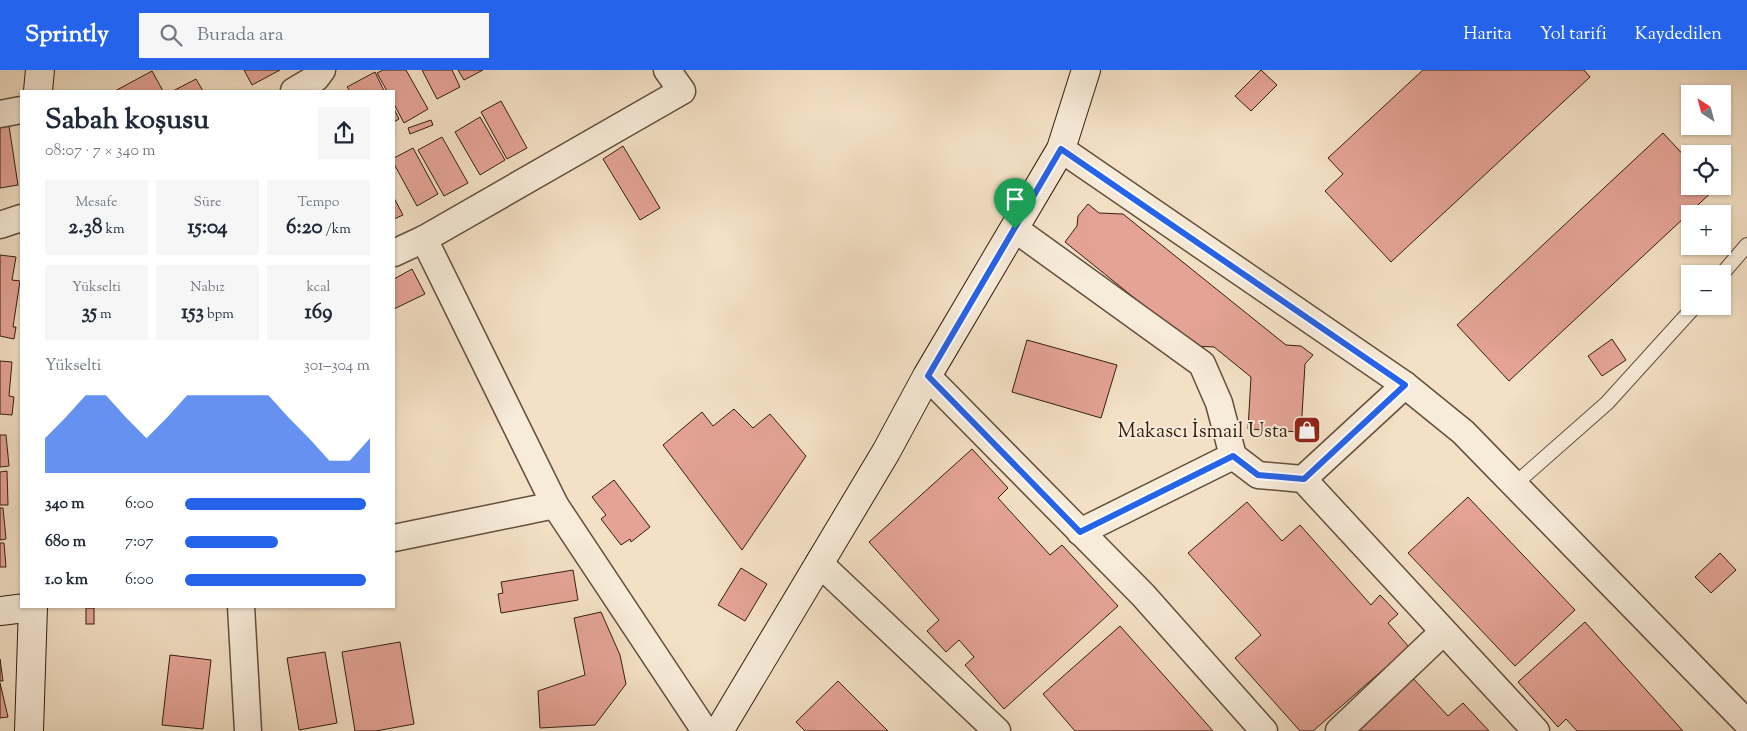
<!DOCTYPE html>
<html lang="tr">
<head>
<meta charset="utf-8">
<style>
	:root { --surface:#fff; --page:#f6f6f7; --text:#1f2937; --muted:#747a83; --accent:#2563eb }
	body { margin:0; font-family:"Sorts Mill Goudy",serif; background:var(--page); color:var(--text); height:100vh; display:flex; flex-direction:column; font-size:19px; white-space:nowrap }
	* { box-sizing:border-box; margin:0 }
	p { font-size:16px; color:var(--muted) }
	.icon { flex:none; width:28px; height:28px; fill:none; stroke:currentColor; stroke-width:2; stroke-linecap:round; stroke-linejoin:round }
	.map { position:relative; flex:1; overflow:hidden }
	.sheet { position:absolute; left:20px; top:20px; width:375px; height:518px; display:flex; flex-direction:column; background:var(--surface); border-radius:0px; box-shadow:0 1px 4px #0004 }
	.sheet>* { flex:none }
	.needle { width:32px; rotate:324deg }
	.tools { position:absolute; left:1681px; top:15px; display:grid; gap:10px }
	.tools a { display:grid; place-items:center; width:50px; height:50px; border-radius:0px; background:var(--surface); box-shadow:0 1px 4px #0004; font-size:25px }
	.pin { position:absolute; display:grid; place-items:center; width:42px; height:42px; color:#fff; margin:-51px -21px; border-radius:50% 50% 50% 0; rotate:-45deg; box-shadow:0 0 5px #0007 }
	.pin .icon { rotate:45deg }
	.round { display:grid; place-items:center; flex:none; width:52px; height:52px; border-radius:0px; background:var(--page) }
	.summary { display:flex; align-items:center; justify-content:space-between; height:85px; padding:0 25px }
	h1 { font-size:28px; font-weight:700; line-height:38px }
	.figures { display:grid; grid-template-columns:repeat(3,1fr); gap:8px; height:85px; padding:5px 25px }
	.figures div { display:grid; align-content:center; border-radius:0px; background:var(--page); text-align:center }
	.figures b { font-size:21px; font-weight:700 }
	.figures small { font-size:14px; font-weight:400 }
	.figures p { font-size:14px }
	.chart { height:140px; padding:10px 25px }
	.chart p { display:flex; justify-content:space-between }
	.chart svg { width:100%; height:90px; margin-top:5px; fill:var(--accent); opacity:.7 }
	ul { padding:0 25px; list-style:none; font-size:16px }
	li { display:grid; grid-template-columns:80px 60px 1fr; align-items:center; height:38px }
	li i { height:12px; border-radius:6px; background:var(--accent) }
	header { display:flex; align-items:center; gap:30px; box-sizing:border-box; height:70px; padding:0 25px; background:var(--accent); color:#fff }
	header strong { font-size:24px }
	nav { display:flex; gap:28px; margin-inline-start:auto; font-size:18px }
	.search { width:350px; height:45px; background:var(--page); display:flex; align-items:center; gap:12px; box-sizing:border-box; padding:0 18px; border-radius:0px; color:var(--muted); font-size:19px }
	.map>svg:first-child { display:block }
	.building { fill:#e4a395; stroke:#341d10 }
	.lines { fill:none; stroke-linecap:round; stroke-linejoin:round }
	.lane-casing { stroke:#644e3d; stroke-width:16 }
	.street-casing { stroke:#644e3d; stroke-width:29 }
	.secondary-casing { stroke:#341d10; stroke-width:30 }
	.lane { stroke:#f7ebd9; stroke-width:14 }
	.street { stroke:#f7ebd9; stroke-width:26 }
	.secondary { stroke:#f7ebd9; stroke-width:28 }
	.route-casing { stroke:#fff; stroke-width:10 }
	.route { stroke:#2563eb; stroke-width:6 }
	.labels { text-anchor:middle; stroke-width:4; stroke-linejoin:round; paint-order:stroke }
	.poi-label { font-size:20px; fill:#341d10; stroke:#f7ebd9; text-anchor:end }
</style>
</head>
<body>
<header>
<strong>Sprintly</strong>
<div class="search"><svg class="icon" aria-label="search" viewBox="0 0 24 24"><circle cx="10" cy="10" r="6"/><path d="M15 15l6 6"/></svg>Burada ara</div>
<nav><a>Harita</a><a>Yol tarifi</a><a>Kaydedilen</a></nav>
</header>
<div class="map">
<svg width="1747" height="661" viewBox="0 0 1747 661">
	<rect width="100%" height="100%" fill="#f3e0c5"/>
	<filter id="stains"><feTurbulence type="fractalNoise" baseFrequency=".004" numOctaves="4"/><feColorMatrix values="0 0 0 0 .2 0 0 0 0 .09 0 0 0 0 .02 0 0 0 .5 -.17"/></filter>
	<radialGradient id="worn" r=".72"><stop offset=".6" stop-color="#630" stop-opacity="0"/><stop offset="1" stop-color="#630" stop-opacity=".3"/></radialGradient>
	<g class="building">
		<polygon points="244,0 280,0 252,15"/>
		<polygon points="383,0 406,0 428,39 404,53 394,34 394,21 387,21 377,3"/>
		<polygon points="422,0 452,0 460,17 437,29"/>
		<polygon points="458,0 483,0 464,10"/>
		<polygon points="1261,0 1277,15 1251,41 1235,26"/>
		<polygon points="1423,0 1584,0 1590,7 1391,192 1325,121 1343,104 1328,88"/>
		<polygon points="152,1 163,21 115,21"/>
		<polygon points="375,2 384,21 350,21 347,17"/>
		<polygon points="196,9 203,21 173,21"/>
		<polygon points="501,31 527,78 507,89 481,42"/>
		<polygon points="394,39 399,49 394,52"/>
		<polygon points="480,47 505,90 480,105 455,62"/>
		<polygon points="431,50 433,55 410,64 408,58"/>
		<polygon points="9,56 18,115 0,118 0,58"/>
		<polygon points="1663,63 1690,92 1690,116 1713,116 1715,119 1509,311 1457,255"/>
		<polygon points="442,67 468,113 444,126 418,80"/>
		<polygon points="623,76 660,138 640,150 603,89"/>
		<polygon points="413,78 438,124 417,136 394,94 394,88"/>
		<polygon points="394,128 403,145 394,149"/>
		<polygon points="1088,134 1099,143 1123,144 1286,275 1301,276 1313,285 1305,294 1301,362 1248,359 1251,307 1214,277 1194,276 1065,172 1077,156 1078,146"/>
		<polygon points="0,185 16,187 12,210 20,211 13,257 16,257 14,269 0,266"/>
		<polygon points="412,199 425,224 394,239 394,209"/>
		<polygon points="1612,269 1626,290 1602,306 1588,286"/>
		<polygon points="1027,270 1117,295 1101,348 1012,322"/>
		<polygon points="0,291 12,292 9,326 14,327 12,345 0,344"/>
		<polygon points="734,339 753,358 770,344 806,386 742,480 663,375 702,342 713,356"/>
		<polygon points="0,365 6,365 9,396 0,397"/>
		<polygon points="972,379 1008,418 998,428 1050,485 1062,475 1118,536 1004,639 965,595 974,587 959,570 946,582 927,561 939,550 869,472"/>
		<polygon points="7,401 8,435 0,435 0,402"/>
		<polygon points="614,410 650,457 631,472 630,469 621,475 601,449 606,445 592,427"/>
		<polygon points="1468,427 1575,540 1515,596 1408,483"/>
		<polygon points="1247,432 1282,471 1300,455 1371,535 1380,525 1398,544 1388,553 1409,577 1313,661 1300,661 1235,588 1261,565 1188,483"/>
		<polygon points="0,438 3,438 6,469 0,470"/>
		<polygon points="0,473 4,473 6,497 0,497"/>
		<polygon points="1720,483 1736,500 1711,523 1695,507"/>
		<polygon points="741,498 767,514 745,551 718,535"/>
		<polygon points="573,500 578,530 501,543 498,524 503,523 501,512"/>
		<rect x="86" y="538" width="8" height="16"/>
		<polygon points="601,542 620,585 626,614 595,655 540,658 538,621 585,605 574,548"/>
		<polygon points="1585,552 1683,661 1577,661 1566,649 1558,657 1518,612"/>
		<polygon points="1120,556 1213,661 1075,661 1043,624"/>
		<polygon points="400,572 414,654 376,661 355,661 342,582"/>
		<polygon points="325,582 337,653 299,660 287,588"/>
		<polygon points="170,585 211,590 203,659 162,655"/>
		<polygon points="0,589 3,611 0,611"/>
		<polygon points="1411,606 1448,646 1463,633 1489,661 1351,661"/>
		<polygon points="838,611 888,661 805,661 796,652"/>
		<polygon points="0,613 8,647 0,648"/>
	</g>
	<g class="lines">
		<g class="lane-casing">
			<g id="lane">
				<polyline points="1722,204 1747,175"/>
				<polyline points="1515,414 1607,333 1695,236"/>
			</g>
		</g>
		<g class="street-casing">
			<g id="street">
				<polyline points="294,21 316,8 322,0"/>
				<polyline points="0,44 21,40"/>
				<polyline points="1061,79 1405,315 1463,362 1747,653"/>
				<polyline points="0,155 21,148"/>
				<polyline points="1015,159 1202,294 1219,333 1233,386"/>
				<polyline points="424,169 555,435 705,661"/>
				<polyline points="394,183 424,169 682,21 667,0"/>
				<polyline points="927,306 1143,525 1264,661"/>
				<polyline points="1303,409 1405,315"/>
				<polyline points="1080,462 1233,386 1258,405 1303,409 1536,661"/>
				<polyline points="394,468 555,435"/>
				<polyline points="819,493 997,661"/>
				<polyline points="241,536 248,661"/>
				<polyline points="1339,661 1443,562"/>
			</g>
		</g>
		<g class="secondary-casing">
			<g id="secondary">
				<polyline points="38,21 40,0"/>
				<polyline points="0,541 33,537"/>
				<polyline points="29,661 33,536"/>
				<polyline points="719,661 886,382 927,306 1061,79 1086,0"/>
			</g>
		</g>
		<use href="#lane" class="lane"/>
		<use href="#street" class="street"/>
		<use href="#secondary" class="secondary"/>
	</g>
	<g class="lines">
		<g class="route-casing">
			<polygon id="route" points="1061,79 1405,315 1304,409 1258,405 1233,386 1080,462 928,306"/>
		</g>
		<use href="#route" class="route"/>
	</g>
	<defs>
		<g id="shop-square" transform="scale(1.4375)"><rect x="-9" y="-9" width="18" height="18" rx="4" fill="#8f2418" stroke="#f7ebd9"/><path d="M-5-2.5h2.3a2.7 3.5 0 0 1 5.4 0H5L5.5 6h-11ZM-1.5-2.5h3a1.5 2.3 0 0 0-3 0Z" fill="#fff"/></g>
	</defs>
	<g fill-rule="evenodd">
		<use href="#shop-square" x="1307" y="360"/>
	</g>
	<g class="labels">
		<g class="poi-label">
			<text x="1288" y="367">Makascı İsmail Usta</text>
		</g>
	</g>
	<rect width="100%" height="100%" filter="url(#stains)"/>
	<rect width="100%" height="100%" fill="url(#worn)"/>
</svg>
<div class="tools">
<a><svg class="needle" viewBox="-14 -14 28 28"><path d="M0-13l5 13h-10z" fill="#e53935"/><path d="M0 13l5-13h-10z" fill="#747a83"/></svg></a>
<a><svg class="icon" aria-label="locate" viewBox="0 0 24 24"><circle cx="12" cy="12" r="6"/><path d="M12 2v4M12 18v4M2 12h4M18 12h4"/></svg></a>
<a>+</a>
<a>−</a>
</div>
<div class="pin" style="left:1015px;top:159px;background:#1e9e55"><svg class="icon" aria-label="arrive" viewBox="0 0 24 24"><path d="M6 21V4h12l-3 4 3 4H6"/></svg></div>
<section class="sheet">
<div class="summary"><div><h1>Sabah koşusu</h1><p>08:07 · 7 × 340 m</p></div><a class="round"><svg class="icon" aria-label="share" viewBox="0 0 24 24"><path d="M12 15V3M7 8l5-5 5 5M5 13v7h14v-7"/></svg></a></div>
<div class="figures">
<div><p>Mesafe</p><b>2.38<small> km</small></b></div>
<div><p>Süre</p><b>15:04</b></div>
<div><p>Tempo</p><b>6:20<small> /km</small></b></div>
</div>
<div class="figures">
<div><p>Yükselti</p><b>35<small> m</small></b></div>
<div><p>Nabız</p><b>153<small> bpm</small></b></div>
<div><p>kcal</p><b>169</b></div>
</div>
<div class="chart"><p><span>Yükselti</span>301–304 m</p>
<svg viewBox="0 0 160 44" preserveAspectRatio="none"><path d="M0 44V27L10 17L20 6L30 6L40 17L50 27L60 17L70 6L80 6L90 6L100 6L110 6L120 17L130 27L140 38L150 38L160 27V44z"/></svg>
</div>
<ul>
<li><b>340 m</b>6:00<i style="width:98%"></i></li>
<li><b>680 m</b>7:07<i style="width:50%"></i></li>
<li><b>1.0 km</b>6:00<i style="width:98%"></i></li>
</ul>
</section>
</div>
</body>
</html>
